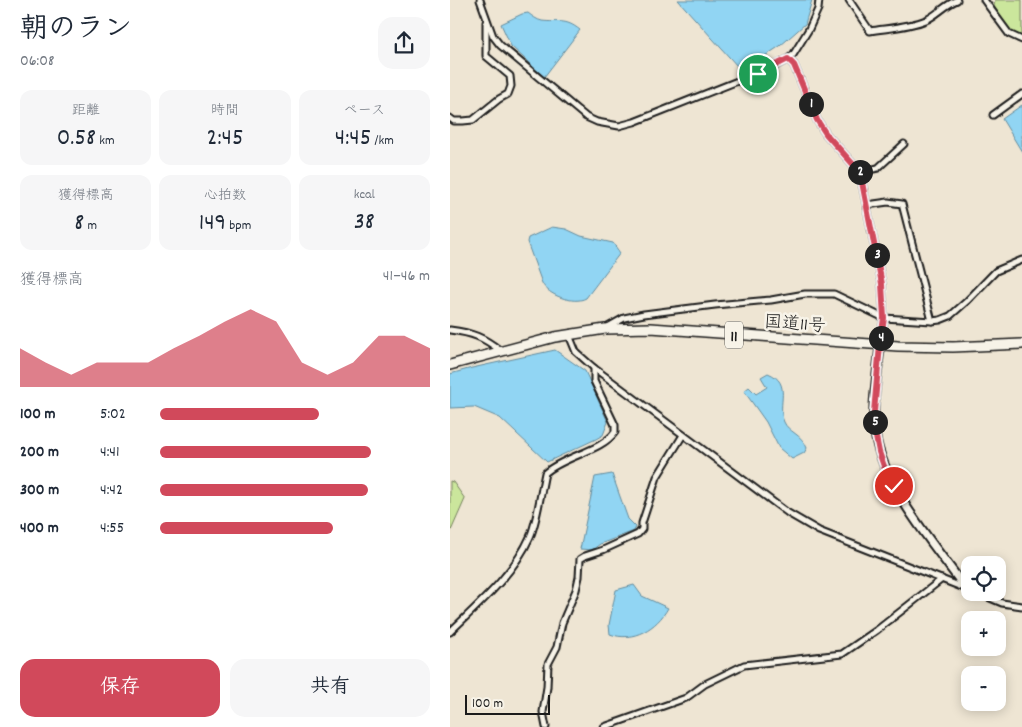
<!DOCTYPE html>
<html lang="ja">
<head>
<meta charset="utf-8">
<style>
	:root { --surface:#fff; --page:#f6f6f7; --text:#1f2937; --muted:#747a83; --accent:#d1495b }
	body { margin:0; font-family:Dekko,"Klee One",sans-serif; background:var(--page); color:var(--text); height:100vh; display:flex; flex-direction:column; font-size:19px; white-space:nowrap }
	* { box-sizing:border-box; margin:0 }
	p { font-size:16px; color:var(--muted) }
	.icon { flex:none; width:28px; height:28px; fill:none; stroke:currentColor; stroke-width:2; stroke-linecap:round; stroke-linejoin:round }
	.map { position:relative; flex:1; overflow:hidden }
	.side { display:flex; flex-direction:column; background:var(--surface); width:450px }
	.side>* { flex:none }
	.fabs { position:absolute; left:511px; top:556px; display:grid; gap:10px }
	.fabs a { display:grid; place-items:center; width:45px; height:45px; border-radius:10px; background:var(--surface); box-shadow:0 2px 12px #0003; font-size:25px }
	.scale { position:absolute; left:15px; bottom:12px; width:85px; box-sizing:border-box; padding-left:5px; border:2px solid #1c1c1c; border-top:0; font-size:14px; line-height:18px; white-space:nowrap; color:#1c1c1c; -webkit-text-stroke:4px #f7f3e8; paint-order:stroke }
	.pin { position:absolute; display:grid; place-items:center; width:42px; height:42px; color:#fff; margin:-21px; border:2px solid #fff; border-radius:50%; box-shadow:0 1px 5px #0007 }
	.km { position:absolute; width:25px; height:25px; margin:-12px; border-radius:50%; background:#222; color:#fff; font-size:14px; line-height:25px; text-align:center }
	.round { display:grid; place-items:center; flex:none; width:52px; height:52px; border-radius:15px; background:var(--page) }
	.summary { display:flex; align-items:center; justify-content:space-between; height:85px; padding:0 20px }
	h1 { font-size:28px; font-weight:600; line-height:38px }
	.metrics { display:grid; grid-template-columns:repeat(3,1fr); gap:8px; height:85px; padding:5px 20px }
	.metrics div { display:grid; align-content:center; border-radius:12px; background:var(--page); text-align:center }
	.metrics b { font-size:25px; font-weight:600 }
	.metrics small { font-size:14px; font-weight:400 }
	.metrics p { font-size:14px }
	.chart { height:140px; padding:10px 20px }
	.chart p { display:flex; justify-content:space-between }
	.chart svg { width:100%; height:90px; margin-top:5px; fill:var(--accent); opacity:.7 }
	.button { display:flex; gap:10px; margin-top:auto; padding:10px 20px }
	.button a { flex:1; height:58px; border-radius:15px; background:var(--accent); color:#fff; font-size:20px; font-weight:600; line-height:58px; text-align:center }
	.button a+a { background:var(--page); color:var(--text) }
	ul { padding:0 20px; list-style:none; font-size:16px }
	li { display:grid; grid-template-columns:80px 60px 1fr; align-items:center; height:38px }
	li i { height:12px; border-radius:6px; background:var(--accent) }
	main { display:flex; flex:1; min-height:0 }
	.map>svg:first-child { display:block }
	.green { fill:#cbe69c; stroke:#74815c }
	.water { fill:#91d5f3; stroke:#628b9d }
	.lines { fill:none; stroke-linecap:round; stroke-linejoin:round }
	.minor-casing { stroke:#1c1c1c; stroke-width:9 }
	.tertiary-casing { stroke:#1c1c1c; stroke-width:11 }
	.trunk-casing { stroke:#1c1c1c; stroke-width:12 }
	.minor { stroke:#f7f3e8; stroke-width:5 }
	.tertiary { stroke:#f7f3e8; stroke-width:7 }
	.trunk { stroke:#f7f3e8; stroke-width:9 }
	.route-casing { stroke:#fff; stroke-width:10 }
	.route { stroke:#d1495b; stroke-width:6 }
	.labels { text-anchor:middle; stroke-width:5; stroke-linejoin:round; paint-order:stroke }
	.shield { fill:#f7f3e8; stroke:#5e5c59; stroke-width:1 }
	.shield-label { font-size:16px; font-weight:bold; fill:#1c1c1c }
	.street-label { font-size:18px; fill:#1c1c1c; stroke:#f7f3e8 }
</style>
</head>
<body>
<main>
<section class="side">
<div class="summary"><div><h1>朝のラン</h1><p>06:08</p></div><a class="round"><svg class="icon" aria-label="share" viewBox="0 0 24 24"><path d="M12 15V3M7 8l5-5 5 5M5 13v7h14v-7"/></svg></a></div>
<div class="metrics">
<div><p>距離</p><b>0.58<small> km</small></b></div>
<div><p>時間</p><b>2:45</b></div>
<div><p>ペース</p><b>4:45<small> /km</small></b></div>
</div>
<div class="metrics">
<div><p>獲得標高</p><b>8<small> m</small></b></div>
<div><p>心拍数</p><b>149<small> bpm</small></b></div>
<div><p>kcal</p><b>38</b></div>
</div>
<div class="chart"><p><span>獲得標高</span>41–46 m</p>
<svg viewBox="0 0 160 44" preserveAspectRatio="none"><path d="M0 44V25L10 32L20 38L30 32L40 32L50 32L60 25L70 19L80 12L90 6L100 12L110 32L120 38L130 32L140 19L150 19L160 25V44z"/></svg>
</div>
<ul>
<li><b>100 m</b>5:02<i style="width:59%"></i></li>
<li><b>200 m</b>4:41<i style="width:78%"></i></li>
<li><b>300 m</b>4:42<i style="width:77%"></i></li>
<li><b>400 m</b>4:55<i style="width:64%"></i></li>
</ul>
<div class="button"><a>保存</a><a>共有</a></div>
</section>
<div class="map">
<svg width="572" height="727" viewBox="0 0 572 727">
	<rect width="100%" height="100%" fill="#eee5d3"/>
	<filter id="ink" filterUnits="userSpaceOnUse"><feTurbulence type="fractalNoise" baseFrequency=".02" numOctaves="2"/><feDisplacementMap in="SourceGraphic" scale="10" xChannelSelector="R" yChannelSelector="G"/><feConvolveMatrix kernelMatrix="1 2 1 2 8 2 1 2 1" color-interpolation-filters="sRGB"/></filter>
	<g filter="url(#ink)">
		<g class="green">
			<polygon points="545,0 572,0 572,40 560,31 544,6"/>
			<polygon points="0,481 3,482 15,499 0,533"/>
		</g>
		<g class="water">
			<polygon points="228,0 362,0 355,24 330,46 300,66 288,67"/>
			<path d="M78 13C82 16 87 20 92 21 109 23 115 18 130 30L94 77 61 46 51 24 72 14Z"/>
			<polygon points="572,105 572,152 552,119"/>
			<path d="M102 227 116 229 131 236 163 243 170 253 136 298C124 305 97 295 92 283L77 242 78 238Z"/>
			<polygon points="105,350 135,371 158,422 153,435 146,439 97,462 50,418 24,407 0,408 0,374 22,368"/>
			<path d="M318 373C343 383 326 404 334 422 338 432 352 434 357 448L354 453 342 459 329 448 316 422 294 391 299 387 306 394 317 387 311 377Z"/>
			<polygon points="162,474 178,519 186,527 184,531 150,544 142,550 130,549 145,477"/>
			<path d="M184 585 192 596 218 608C207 628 183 643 160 634L159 625 166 590Z"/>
		</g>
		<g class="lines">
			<g class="minor-casing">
				<g id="minor">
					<polyline points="30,0 43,36 50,45 136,117 147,122 169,126 184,122 323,67 338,59 343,55 359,29 368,9 369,0"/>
					<path d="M399 0 420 31C439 28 459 27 476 20 487 15 495 5 507 0"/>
					<polyline points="534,0 559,34 572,40"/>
					<polyline points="338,59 344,65 367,120 376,134 410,172 432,284 434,318 430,345"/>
					<polyline points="543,115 572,94"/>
					<polyline points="0,118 4,121 13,121 23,120 49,99 58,94 61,86 60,76 36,56 36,22"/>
					<polyline points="410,172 428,168 454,144"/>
					<polyline points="417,205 438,202 452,204 482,321"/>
					<polyline points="158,327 174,318 194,314 265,305 321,300 355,294 384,294 434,318 482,321 490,320 500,316 517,301 546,271 572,260"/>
					<path d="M0 330C23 333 33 337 51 351"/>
					<polyline points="119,335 126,352 144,368 338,513 369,531 514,588"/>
					<polyline points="526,592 552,603 572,606"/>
					<path d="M0 632C29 604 63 575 80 537 87 522 91 491 95 473 114 456 152 451 165 432V425L144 381V368"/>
					<polyline points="96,727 93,712 97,687 98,664 107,647 112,623 126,590 129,577 130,559 135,556 153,550 188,534 192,529 192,523 207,477 233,435"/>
					<polyline points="154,727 236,698 255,684 294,665 392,654 427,630 492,579"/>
				</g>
			</g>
			<g class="tertiary-casing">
				<path id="tertiary" d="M430 345C428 373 421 405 425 433 433 486 482 542 513 585L517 589"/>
			</g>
			<g class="trunk-casing">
				<polyline id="trunk" points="0,365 105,337 155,329 201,328 448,346 503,347 572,344"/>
			</g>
			<use href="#minor" class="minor"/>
			<use href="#tertiary" class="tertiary"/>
			<use href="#trunk" class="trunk"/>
		</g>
	</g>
	<g class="lines" filter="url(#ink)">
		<g class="route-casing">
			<polyline id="route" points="308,74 338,59 344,65 367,120 376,134 410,172 432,284 434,318 430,345 424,412 425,432 429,452 436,472 444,486"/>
		</g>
		<use href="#route" class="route"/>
	</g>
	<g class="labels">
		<rect class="shield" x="275" y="321.5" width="18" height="27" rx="4"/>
		<g class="shield-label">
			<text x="284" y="341">11</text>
		</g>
		<g class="street-label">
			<text transform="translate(345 323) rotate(4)" y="6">国道11号</text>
		</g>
	</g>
</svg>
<div class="fabs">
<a><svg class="icon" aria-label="locate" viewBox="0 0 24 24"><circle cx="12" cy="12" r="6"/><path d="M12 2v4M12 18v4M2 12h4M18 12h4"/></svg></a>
<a>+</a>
<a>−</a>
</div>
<div class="scale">100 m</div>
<div class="pin" style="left:308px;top:74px;background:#1e9e55"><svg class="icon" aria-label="arrive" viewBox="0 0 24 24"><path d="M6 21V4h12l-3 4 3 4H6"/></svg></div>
<div class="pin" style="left:444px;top:486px;background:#d93025"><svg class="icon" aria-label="check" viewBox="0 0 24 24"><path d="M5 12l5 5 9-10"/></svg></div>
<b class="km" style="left:361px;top:104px">1</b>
<b class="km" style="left:410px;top:172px">2</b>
<b class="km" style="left:427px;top:255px">3</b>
<b class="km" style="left:431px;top:338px">4</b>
<b class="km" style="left:425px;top:422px">5</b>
</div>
</main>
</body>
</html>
